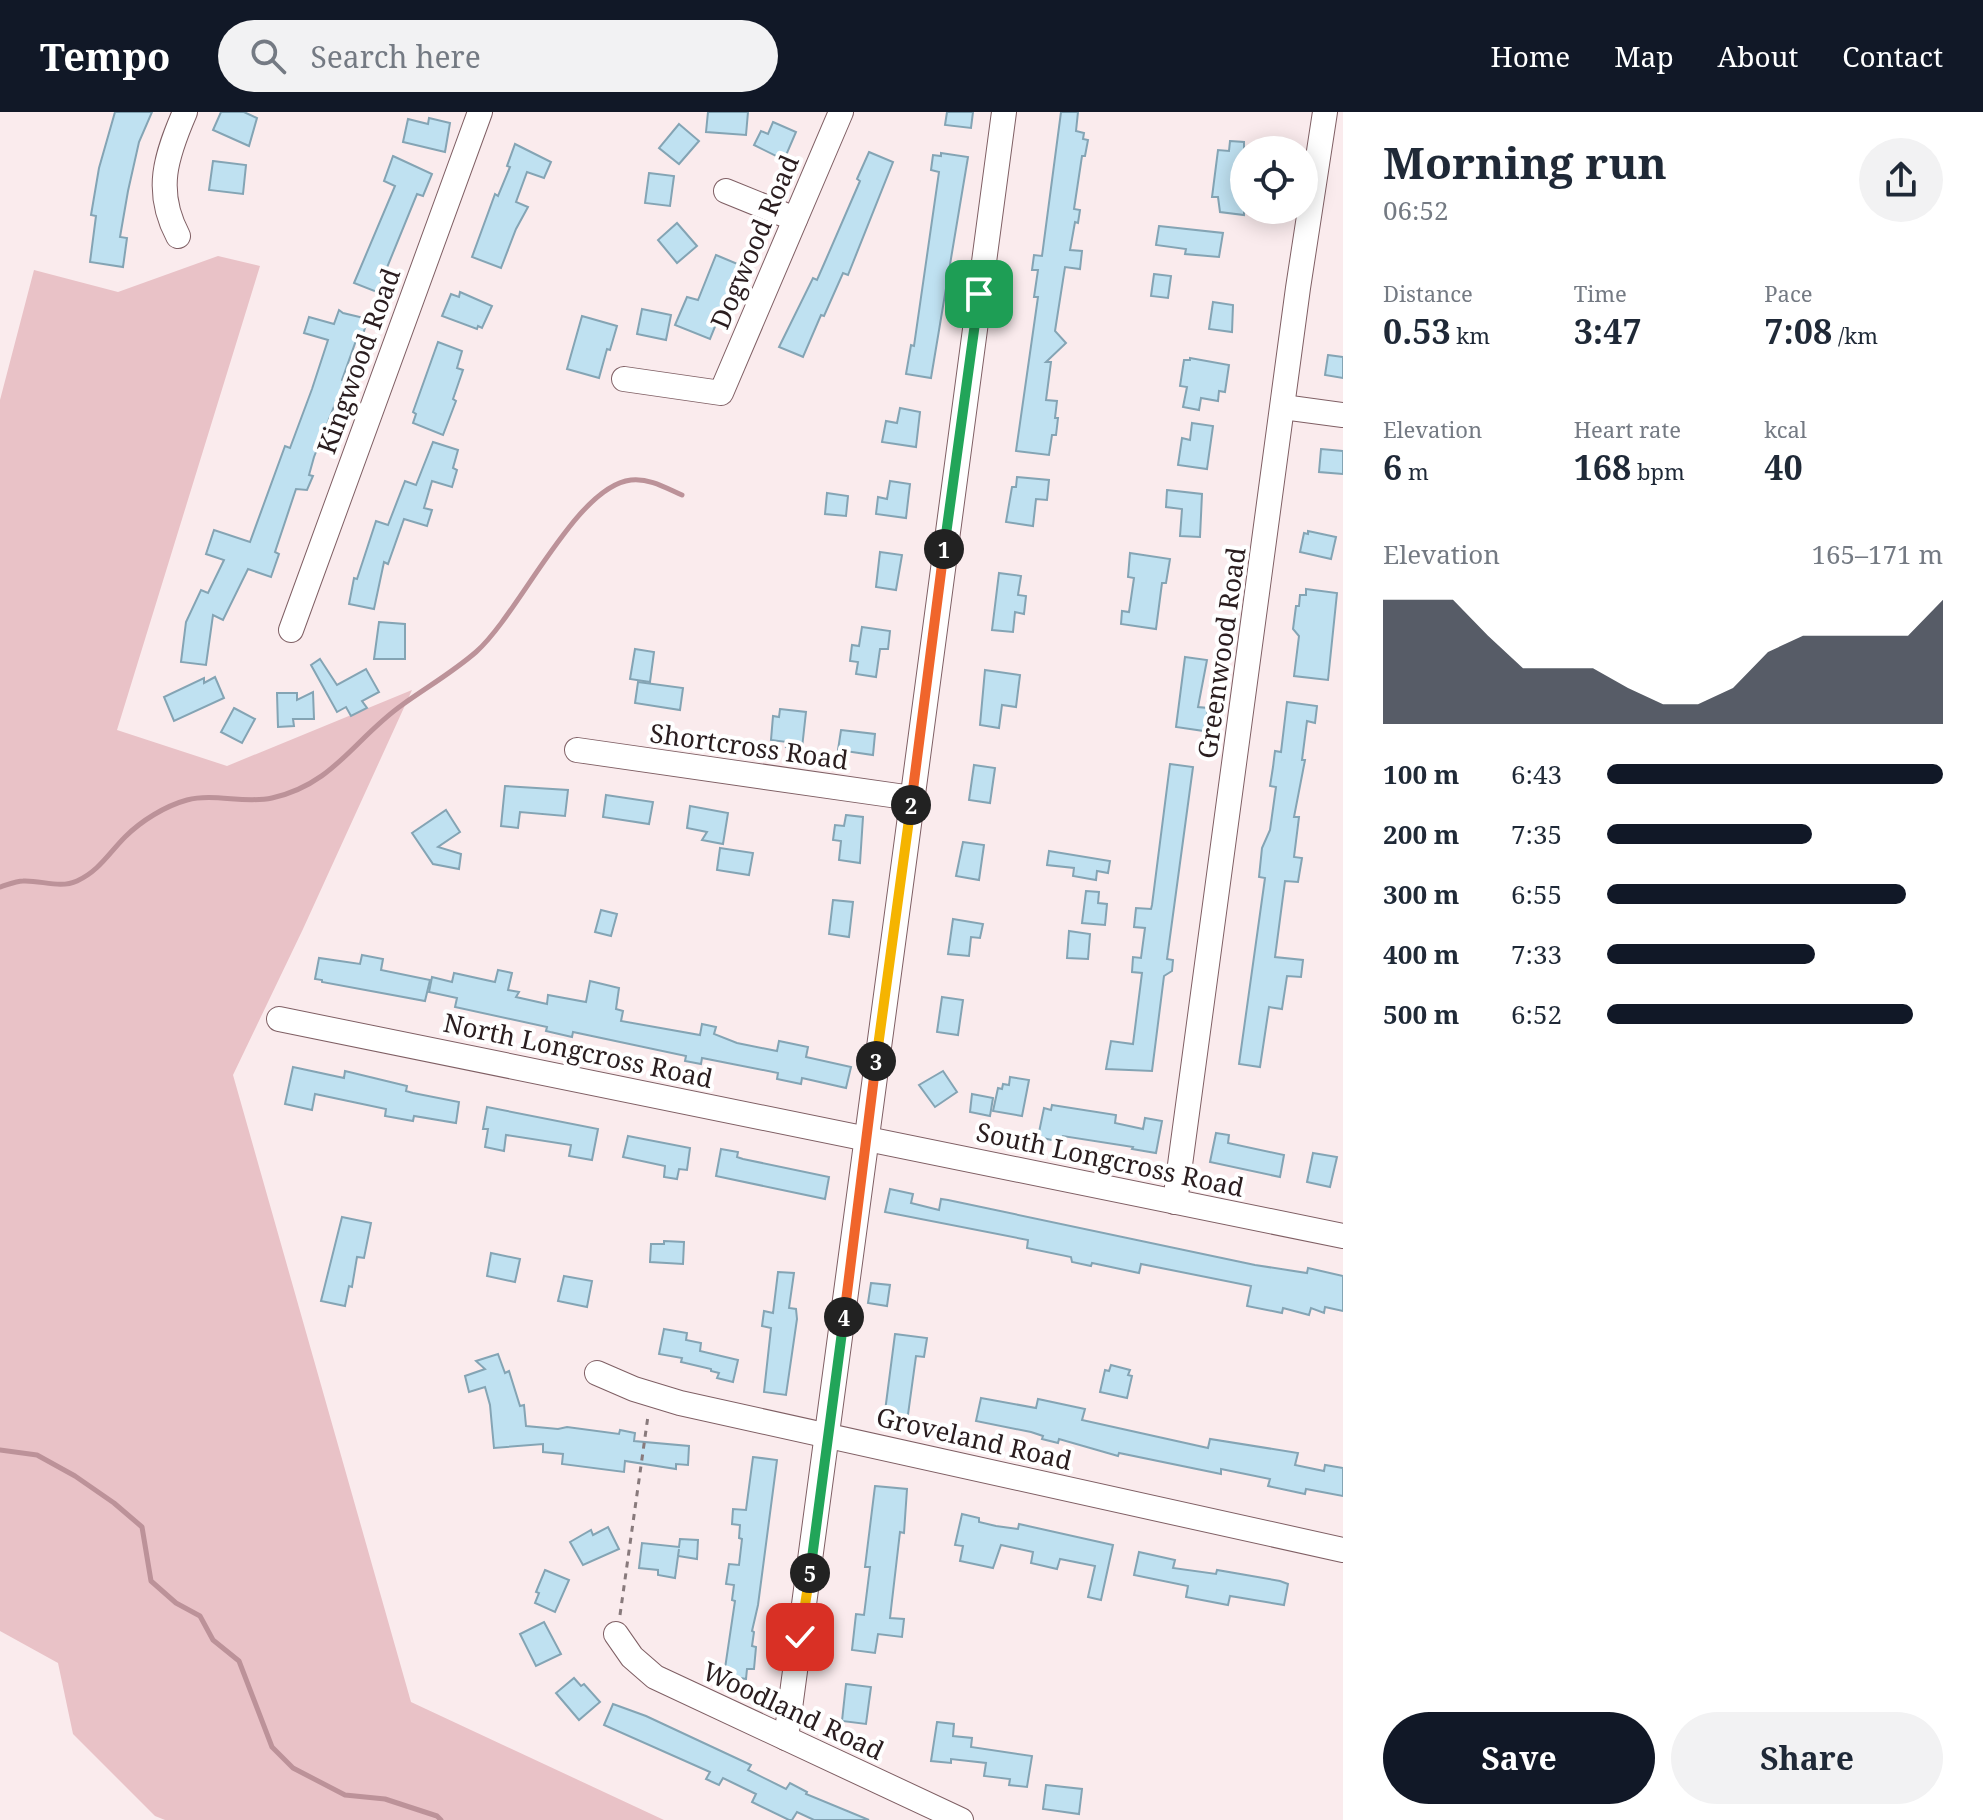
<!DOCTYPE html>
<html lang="en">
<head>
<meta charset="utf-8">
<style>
	:root { --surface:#fff; --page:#f2f2f3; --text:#1f2937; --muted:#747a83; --accent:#111827 }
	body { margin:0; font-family:"Noto Serif",serif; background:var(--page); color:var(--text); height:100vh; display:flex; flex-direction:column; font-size:30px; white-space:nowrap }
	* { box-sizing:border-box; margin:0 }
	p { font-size:26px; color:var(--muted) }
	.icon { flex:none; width:44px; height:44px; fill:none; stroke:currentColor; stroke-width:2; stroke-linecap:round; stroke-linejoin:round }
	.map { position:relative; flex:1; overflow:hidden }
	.drawer { display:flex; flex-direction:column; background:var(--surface); width:640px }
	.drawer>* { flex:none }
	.tools { position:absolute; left:1230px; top:24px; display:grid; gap:16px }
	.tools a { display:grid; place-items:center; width:88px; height:88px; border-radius:50%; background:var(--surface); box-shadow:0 4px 20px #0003; font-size:40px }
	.pin { position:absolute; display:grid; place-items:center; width:68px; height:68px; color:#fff; margin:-34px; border-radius:16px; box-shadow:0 4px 12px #0006 }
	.km { position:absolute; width:40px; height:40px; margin:-20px; border-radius:50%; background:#222; color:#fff; font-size:22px; line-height:40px; text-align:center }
	.round { display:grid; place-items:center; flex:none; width:84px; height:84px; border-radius:42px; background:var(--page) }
	.overview { display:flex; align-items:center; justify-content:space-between; height:136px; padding:0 40px }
	h1 { font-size:44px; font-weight:700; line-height:60px }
	.metrics { display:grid; grid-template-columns:repeat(3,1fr); gap:12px; height:136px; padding:8px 40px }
	.metrics div { display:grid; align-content:center }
	.metrics b { font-size:34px; font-weight:700 }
	.metrics small { font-size:22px; font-weight:400 }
	.metrics p { font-size:22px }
	.chart { height:224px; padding:16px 40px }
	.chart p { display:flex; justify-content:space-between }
	.chart svg { width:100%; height:144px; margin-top:8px; fill:var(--accent); opacity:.7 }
	.action { display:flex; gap:16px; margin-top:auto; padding:16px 40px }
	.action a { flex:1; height:92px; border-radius:48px; background:var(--accent); color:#fff; font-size:32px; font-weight:700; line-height:92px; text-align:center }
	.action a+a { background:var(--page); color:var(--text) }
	ul { padding:0 40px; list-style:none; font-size:26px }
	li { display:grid; grid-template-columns:128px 96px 1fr; align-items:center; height:60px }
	li i { height:20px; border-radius:10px; background:var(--accent) }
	header { display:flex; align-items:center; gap:48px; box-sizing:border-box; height:112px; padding:0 40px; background:var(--accent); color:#fff }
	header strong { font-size:38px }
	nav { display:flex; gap:44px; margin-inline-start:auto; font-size:28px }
	.search { width:560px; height:72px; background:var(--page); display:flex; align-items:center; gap:20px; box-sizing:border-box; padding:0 28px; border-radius:44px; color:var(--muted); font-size:30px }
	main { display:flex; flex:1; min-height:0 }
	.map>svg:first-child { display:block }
	.green { fill:#e9c2c7 }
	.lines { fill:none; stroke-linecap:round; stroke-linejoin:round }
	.stream { stroke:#bc9299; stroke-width:5 }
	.building { fill:#bfe1f1; stroke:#84a4b4; stroke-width:2 }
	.minor-casing { stroke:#7f5f64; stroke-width:26 }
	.path { stroke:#887a7c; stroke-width:3; stroke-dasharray:6 6; stroke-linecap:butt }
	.minor { stroke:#fff; stroke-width:24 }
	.split-1-casing { stroke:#fff; stroke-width:16 }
	.split-2-casing { stroke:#fff; stroke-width:16 }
	.split-3-casing { stroke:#fff; stroke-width:16 }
	.split-4-casing { stroke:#fff; stroke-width:16 }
	.split-5-casing { stroke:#fff; stroke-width:16 }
	.split-6-casing { stroke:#fff; stroke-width:16 }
	.split-1 { stroke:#22a559; stroke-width:10 }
	.split-2 { stroke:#f0652b; stroke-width:10 }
	.split-3 { stroke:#f5b400; stroke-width:10 }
	.split-4 { stroke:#f0652b; stroke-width:10 }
	.split-5 { stroke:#22a559; stroke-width:10 }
	.split-6 { stroke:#f5b400; stroke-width:10 }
	.labels { text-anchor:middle; stroke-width:8; stroke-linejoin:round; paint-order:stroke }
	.street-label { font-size:26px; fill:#2a1d1f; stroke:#fff }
</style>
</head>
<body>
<header>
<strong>Tempo</strong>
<div class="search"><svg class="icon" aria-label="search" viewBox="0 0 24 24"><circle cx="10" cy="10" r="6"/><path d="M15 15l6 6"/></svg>Search here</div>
<nav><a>Home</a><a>Map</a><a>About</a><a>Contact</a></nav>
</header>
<main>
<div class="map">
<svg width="1343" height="1708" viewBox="0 0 1343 1708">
	<rect width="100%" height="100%" fill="#faebed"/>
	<polygon class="green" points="218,144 260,154 117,618 227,654 412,578 303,817 233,963 411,1590 664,1708 165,1708 155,1704 73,1622 58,1551 0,1519 0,288 34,158 118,180"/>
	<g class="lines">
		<g class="stream">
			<path d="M0 775C7 773 16 769 23 769 41 768 60 777 77 769 99 759 109 741 125 725 141 709 165 694 187 688 214 681 245 692 272 686 334 672 354 627 402 593 427 575 453 560 476 540 520 501 576 374 631 368 650 366 666 376 682 383"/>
			<polyline points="0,1338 37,1343 75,1364 114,1391 142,1415 151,1469 176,1491 200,1504 213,1528 239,1549 272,1635 293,1656 345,1683 385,1687 437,1704 441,1708"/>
		</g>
	</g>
	<g class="building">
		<polygon points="115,0 152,0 139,30 128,79 120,125 127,126 123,155 90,150 96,104 91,103 99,56"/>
		<polygon points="221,0 244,0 257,6 249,34 213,18"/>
		<polygon points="708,0 748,0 746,23 706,20"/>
		<polygon points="947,0 973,0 971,16 945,13"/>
		<polygon points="1061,0 1078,0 1076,19 1084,21 1083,27 1088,28 1085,44 1082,44 1074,97 1080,98 1078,111 1075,110 1070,138 1082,139 1080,157 1065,155 1055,219 1066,231 1046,250 1051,250 1046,288 1057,289 1055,306 1058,306 1056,323 1052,323 1049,343 1016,339 1038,185 1034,185 1038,158 1032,158 1034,143 1042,144"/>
		<polygon points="429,6 450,11 445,40 403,30 408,7 428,12"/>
		<polygon points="773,10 796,20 784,48 754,33 761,19 768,22"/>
		<polygon points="679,12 699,29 679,52 659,36"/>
		<polygon points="1230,29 1244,30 1244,103 1220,100 1218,85 1212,85 1218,38 1229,39"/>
		<polygon points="515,32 551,50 544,66 527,60 516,90 528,95 516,117 501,156 472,145 495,82 498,84 510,55 507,54"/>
		<polygon points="869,40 893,50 848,163 843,161 824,204 821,203 803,245 801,244 779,235 813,166 817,168 824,152 860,69 857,67"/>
		<polygon points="941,41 968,45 931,266 906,262 911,233 914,234 939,60 931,58 933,43 941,44"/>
		<polygon points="393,44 432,62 423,84 417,82 377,180 354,171 395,74 384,69"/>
		<polygon points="213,49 246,53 243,82 209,78"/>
		<polygon points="649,61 674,64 670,94 645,91"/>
		<polygon points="677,111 697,134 677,151 658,128"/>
		<polygon points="1159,114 1223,121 1219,145 1185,142 1186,137 1156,133"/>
		<polygon points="716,143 740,153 710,227 675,213 687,185 698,188"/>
		<polygon points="1154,162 1171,164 1168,186 1151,184"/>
		<polygon points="460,180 492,194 482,216 478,214 477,217 442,204 451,182 459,185"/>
		<polygon points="1213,190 1233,193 1232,220 1209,217"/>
		<polygon points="642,197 671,203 666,228 637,222"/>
		<polygon points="339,198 343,201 368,207 362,225 358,223 342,268 349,271 344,289 337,287 314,345 309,363 313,364 307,378 296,377 275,440 279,442 271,465 248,457 223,508 213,503 206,553 181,550 186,510 201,478 208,481 224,448 206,442 214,418 250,430 285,334 290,336 312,277 328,228 304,221 309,205 334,212"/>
		<polygon points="582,204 617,214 610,238 607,237 599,266 567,257"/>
		<polygon points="438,230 462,239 457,256 463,258 453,287 456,289 443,323 413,311 416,302 413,300"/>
		<polygon points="1328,243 1343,245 1343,266 1325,263"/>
		<polygon points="1190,246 1229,253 1225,280 1219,279 1218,289 1201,286 1199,298 1183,295 1187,275 1180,274 1184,248 1190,248"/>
		<polygon points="900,296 920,300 916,335 882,330 886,309 897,311"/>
		<polygon points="1192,311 1213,314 1207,357 1178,353 1182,326 1190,328"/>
		<polygon points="433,330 458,338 453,356 457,358 452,375 432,369 424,396 432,398 427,414 404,407 388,452 384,450 374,497 349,492 354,466 357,467 376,409 388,413 405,369 416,373"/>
		<polygon points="1321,337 1343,339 1343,362 1319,360"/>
		<polygon points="1017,365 1049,368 1047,388 1036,387 1033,414 1006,410 1012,375 1016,375"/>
		<polygon points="890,369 910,372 906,406 876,402 878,385 887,387"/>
		<polygon points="1167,378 1202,382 1200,425 1180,424 1182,397 1166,395"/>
		<polygon points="827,381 848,384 846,404 825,402"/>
		<polygon points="1308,419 1336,425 1331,447 1300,440 1304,421 1308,422"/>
		<polygon points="880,440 902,443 896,478 876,475"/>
		<polygon points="1130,441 1170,447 1166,471 1162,471 1156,517 1121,512 1122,499 1129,500 1134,466 1128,465"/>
		<polygon points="999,461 1021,464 1018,483 1026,484 1024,502 1015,500 1013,520 992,518"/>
		<polygon points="1306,477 1337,481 1328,568 1294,564 1299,524 1293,517 1296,494 1299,494 1300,483 1306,483"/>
		<polygon points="379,510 405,512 405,547 374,547"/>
		<polygon points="862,515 890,519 888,537 880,537 876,565 856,562 858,550 850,549 852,533 859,534"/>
		<polygon points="635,537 654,540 650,570 630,567"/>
		<polygon points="1185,545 1207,548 1198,595 1208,596 1204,619 1176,615"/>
		<polygon points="320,547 337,573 366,557 379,580 362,589 367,596 351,604 346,595 337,600 311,553"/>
		<polygon points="985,558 1020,563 1016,595 1002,593 999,616 980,613"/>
		<polygon points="215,565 224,586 174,609 164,585 204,566 204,571"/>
		<polygon points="638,570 683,576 680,598 635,591"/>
		<polygon points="313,580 314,607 293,607 294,614 278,615 277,581 297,581 297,588"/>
		<polygon points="1287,590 1317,594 1315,611 1307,609 1302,648 1305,648 1294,705 1299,705 1294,745 1302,746 1298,770 1285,769 1275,845 1303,848 1301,865 1287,864 1282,897 1269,895 1260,955 1239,952 1265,766 1259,765 1262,736 1270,718 1276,675 1270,674 1273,655 1275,639 1281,640"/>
		<polygon points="234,596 255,607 242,631 221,620"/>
		<polygon points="780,597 806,600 802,636 786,635 787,630 771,628 773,604 779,605"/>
		<polygon points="841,618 875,622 873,643 838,638"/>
		<polygon points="1170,652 1193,655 1167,847 1173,848 1172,859 1164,864 1152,959 1106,957 1111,929 1133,932 1142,861 1132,860 1133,845 1141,846 1145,816 1134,815 1136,796 1151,797 1152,793"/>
		<polygon points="974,653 995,656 990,691 969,688"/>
		<polygon points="505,674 568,678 565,704 520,700 518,716 501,714"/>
		<polygon points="606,683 653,690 649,712 603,705"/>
		<polygon points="690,694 728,701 723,732 702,728 707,720 687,716"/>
		<polygon points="446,698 460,720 438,735 461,742 459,757 433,752 412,721"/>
		<polygon points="846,703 863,705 860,751 839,748 841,729 833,728 835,713 844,714"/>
		<polygon points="963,730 984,733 979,768 956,764"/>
		<polygon points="720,736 753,741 749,763 717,758"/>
		<polygon points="1049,739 1110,749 1108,761 1097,759 1096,768 1073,764 1074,756 1047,753"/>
		<polygon points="1086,779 1099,780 1098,791 1107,792 1105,813 1082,811"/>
		<polygon points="833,788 853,790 849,825 829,822"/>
		<polygon points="601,798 617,802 611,824 595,820"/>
		<polygon points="953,807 983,812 980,826 971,825 969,844 948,842"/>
		<polygon points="1069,819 1090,822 1088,847 1067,846"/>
		<polygon points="362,843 383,847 381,858 430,868 425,889 322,870 322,868 315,867 319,846 360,852"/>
		<polygon points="498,858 512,861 508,878 519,880 516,885 547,892 548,883 586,890 590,869 619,876 616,897 623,899 621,909 700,923 702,912 716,915 714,922 737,931 777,939 779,929 808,935 806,945 851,955 846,976 802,966 801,972 777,967 778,961 702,946 701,952 685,949 686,944 573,920 572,925 546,919 547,915 455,895 457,886 429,880 432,865 452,870 454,861 495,870"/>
		<polygon points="942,885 963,888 958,923 937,920"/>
		<polygon points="293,955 344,966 345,959 407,974 406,979 413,981 459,990 456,1011 414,1004 413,1009 385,1004 386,997 315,982 312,998 285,992"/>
		<polygon points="943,959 957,980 935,995 919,973"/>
		<polygon points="1010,965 1029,968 1022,1004 993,999 998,976 1002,977 1003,972 1009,973"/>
		<polygon points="972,982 993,986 990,1004 970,1000"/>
		<polygon points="1052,993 1116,1003 1115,1011 1143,1017 1145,1006 1162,1009 1156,1041 1132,1037 1133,1035 1063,1024 1061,1030 1038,1025 1044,996 1051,998"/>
		<polygon points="487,995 598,1017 592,1048 569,1044 571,1033 506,1023 504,1039 485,1035 488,1017 483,1017"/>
		<polygon points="1216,1021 1229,1023 1228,1031 1284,1043 1280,1065 1210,1050"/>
		<polygon points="628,1024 690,1036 687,1058 679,1057 677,1067 664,1065 665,1054 623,1045"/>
		<polygon points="721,1037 738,1040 737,1045 743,1047 829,1065 825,1087 716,1064"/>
		<polygon points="1313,1041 1337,1045 1330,1075 1307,1070"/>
		<polygon points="890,1077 913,1082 911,1091 939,1098 941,1087 948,1088 1255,1153 1307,1161 1308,1156 1343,1164 1343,1199 1325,1195 1324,1201 1311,1196 1309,1203 1283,1196 1282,1201 1247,1194 1251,1174 1141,1152 1139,1161 1092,1151 1091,1154 1072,1150 1071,1145 1027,1136 1028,1128 885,1100"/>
		<polygon points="342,1105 371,1111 364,1146 357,1145 352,1175 349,1174 345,1194 321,1189"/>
		<polygon points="664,1129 684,1130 683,1152 650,1150 651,1132 664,1132"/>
		<polygon points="491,1141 520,1147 515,1170 487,1164"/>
		<polygon points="778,1160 794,1161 789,1196 796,1197 797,1207 786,1283 764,1280 771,1216 762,1214 764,1199 773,1201"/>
		<polygon points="564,1164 592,1169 587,1195 558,1189"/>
		<polygon points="871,1171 890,1173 887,1194 868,1191"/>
		<polygon points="664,1217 687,1221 686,1228 701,1231 700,1239 738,1248 733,1270 717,1266 719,1261 711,1259 711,1257 681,1250 682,1246 659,1242"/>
		<polygon points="895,1222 927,1226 924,1245 916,1244 907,1310 884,1307"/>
		<polygon points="498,1242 505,1261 509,1259 520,1294 524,1293 526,1314 558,1317 567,1315 619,1322 620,1318 635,1321 634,1329 689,1334 688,1353 676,1352 676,1357 625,1349 624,1360 562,1352 563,1342 543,1340 543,1332 494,1336 490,1293 485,1275 469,1280 465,1264 485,1257 476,1249"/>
		<polygon points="1111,1253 1130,1258 1128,1263 1132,1264 1127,1286 1100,1280 1105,1258 1109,1259"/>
		<polygon points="981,1286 1036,1296 1038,1287 1085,1297 1082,1308 1208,1336 1210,1327 1298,1341 1295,1353 1324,1359 1325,1353 1343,1356 1343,1384 1306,1377 1305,1382 1268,1374 1270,1367 1221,1357 1221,1362 1119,1341 1118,1344 1059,1327 1058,1331 1042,1327 1043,1324 1031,1320 976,1309"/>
		<polygon points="753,1345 777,1348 758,1493 752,1519 754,1520 752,1534 756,1535 754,1557 747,1557 746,1567 724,1563 735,1489 732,1488 734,1473 726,1472 729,1452 739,1453 742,1427 739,1426 740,1413 732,1412 733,1397 746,1398"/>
		<polygon points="875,1374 907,1377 904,1421 900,1420 890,1506 904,1507 902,1525 878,1522 875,1541 852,1538 856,1502 864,1503 870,1455 865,1455"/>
		<polygon points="962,1402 979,1406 979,1410 996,1414 1018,1417 1019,1412 1113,1433 1101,1488 1088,1485 1095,1454 1060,1447 1057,1457 1031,1451 1033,1440 1001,1433 993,1456 960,1449 963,1434 955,1433"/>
		<polygon points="608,1415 619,1437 583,1453 570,1430 591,1418 593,1423"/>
		<polygon points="680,1427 698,1428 697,1447 678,1444 679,1437 675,1466 658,1463 658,1458 639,1456 642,1431 679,1435"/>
		<polygon points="1139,1440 1175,1448 1173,1456 1216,1462 1217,1458 1280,1469 1288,1472 1284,1493 1230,1484 1228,1493 1186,1485 1188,1474 1134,1463"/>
		<polygon points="545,1458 569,1468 555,1500 535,1491 539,1481 536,1480"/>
		<polygon points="544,1510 561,1542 536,1554 520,1522"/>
		<polygon points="574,1566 581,1574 584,1572 600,1590 579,1608 556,1581"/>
		<polygon points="846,1572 871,1575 866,1612 842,1609"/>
		<polygon points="613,1592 646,1604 751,1653 748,1658 786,1677 790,1671 807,1680 806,1682 869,1708 814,1708 797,1700 792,1708 789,1708 752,1690 756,1682 723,1666 719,1673 706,1667 710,1660 604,1613"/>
		<polygon points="937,1610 954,1612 953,1624 972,1626 971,1635 1032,1644 1027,1675 1009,1673 1010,1667 984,1664 986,1651 951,1647 951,1651 931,1649"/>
		<polygon points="1046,1673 1082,1677 1079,1702 1043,1697"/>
	</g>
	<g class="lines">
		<g class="minor-casing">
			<g id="minor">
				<polyline points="726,79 795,107"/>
				<path d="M178 124C154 79 166 44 185 0"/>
				<polyline points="624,267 721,281 841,0"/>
				<polyline points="1283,295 1343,303"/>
				<polyline points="291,518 480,0"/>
				<polyline points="577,638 912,686"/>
				<polyline points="279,907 1343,1124"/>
				<polyline points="1175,1090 1298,176 1325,0"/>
				<polyline points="597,1261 634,1277 680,1291 1343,1438"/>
				<polyline points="616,1522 632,1545 655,1565 961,1708"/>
				<path d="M786 1626C863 1084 929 542 1004 0"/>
			</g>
		</g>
		<polyline class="path" points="620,1503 648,1304"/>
		<use href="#minor" class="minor"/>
	</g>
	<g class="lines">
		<g class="split-1-casing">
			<polyline id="split-1" points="944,437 979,182"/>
		</g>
		<g class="split-2-casing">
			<polyline id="split-2" points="911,693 944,437"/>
		</g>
		<g class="split-3-casing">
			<polyline id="split-3" points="876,949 911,693"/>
		</g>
		<g class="split-4-casing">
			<polyline id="split-4" points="844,1205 876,949"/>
		</g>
		<g class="split-5-casing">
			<polyline id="split-5" points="810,1461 844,1205"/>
		</g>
		<g class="split-6-casing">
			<polyline id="split-6" points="800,1525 810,1461"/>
		</g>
		<use href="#split-1" class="split-1"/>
		<use href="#split-2" class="split-2"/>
		<use href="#split-3" class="split-3"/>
		<use href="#split-4" class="split-4"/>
		<use href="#split-5" class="split-5"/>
		<use href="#split-6" class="split-6"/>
	</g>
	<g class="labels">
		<g class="street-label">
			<text transform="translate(755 130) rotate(-67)" y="9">Dogwood Road</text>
			<text transform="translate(359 249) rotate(-70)" y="9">Kingwood Road</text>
			<text transform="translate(1222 541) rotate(-82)" y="9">Greenwood Road</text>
			<text transform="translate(749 635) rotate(8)" y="9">Shortcross Road</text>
			<text transform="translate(578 939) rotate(12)" y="9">North Longcross Road</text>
			<text transform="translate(1110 1048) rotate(12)" y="9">South Longcross Road</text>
			<text transform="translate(974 1327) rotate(13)" y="9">Groveland Road</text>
			<text transform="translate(793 1599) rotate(25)" y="9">Woodland Road</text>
		</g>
	</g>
</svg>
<div class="tools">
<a><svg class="icon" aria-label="locate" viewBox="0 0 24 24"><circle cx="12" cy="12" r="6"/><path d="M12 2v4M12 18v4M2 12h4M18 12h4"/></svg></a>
</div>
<div class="pin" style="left:979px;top:182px;background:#1e9e55"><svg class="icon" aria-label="arrive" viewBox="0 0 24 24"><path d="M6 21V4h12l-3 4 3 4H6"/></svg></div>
<div class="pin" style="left:800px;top:1525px;background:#d93025"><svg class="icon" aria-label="check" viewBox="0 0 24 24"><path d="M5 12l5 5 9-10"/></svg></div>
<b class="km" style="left:944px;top:437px">1</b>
<b class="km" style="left:911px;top:693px">2</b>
<b class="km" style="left:876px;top:949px">3</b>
<b class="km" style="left:844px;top:1205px">4</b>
<b class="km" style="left:810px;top:1461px">5</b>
</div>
<section class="drawer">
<div class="overview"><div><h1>Morning run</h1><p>06:52</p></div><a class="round"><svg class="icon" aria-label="share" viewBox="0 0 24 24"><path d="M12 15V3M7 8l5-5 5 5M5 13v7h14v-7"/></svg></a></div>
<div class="metrics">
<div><p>Distance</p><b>0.53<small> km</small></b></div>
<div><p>Time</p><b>3:47</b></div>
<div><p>Pace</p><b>7:08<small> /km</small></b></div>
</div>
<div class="metrics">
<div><p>Elevation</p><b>6<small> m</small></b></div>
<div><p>Heart rate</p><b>168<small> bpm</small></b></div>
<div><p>kcal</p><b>40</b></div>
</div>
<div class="chart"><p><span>Elevation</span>165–171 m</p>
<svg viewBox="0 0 160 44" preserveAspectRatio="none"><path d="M0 44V6L10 6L20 6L30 17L40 27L50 27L60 27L70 33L80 38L90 38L100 33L110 22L120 17L130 17L140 17L150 17L160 6V44z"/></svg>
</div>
<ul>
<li><b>100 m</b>6:43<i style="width:100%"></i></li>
<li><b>200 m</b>7:35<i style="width:61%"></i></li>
<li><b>300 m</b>6:55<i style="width:89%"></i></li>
<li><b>400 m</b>7:33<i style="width:62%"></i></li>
<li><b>500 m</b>6:52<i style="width:91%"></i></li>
</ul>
<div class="action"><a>Save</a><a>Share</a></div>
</section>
</main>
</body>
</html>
